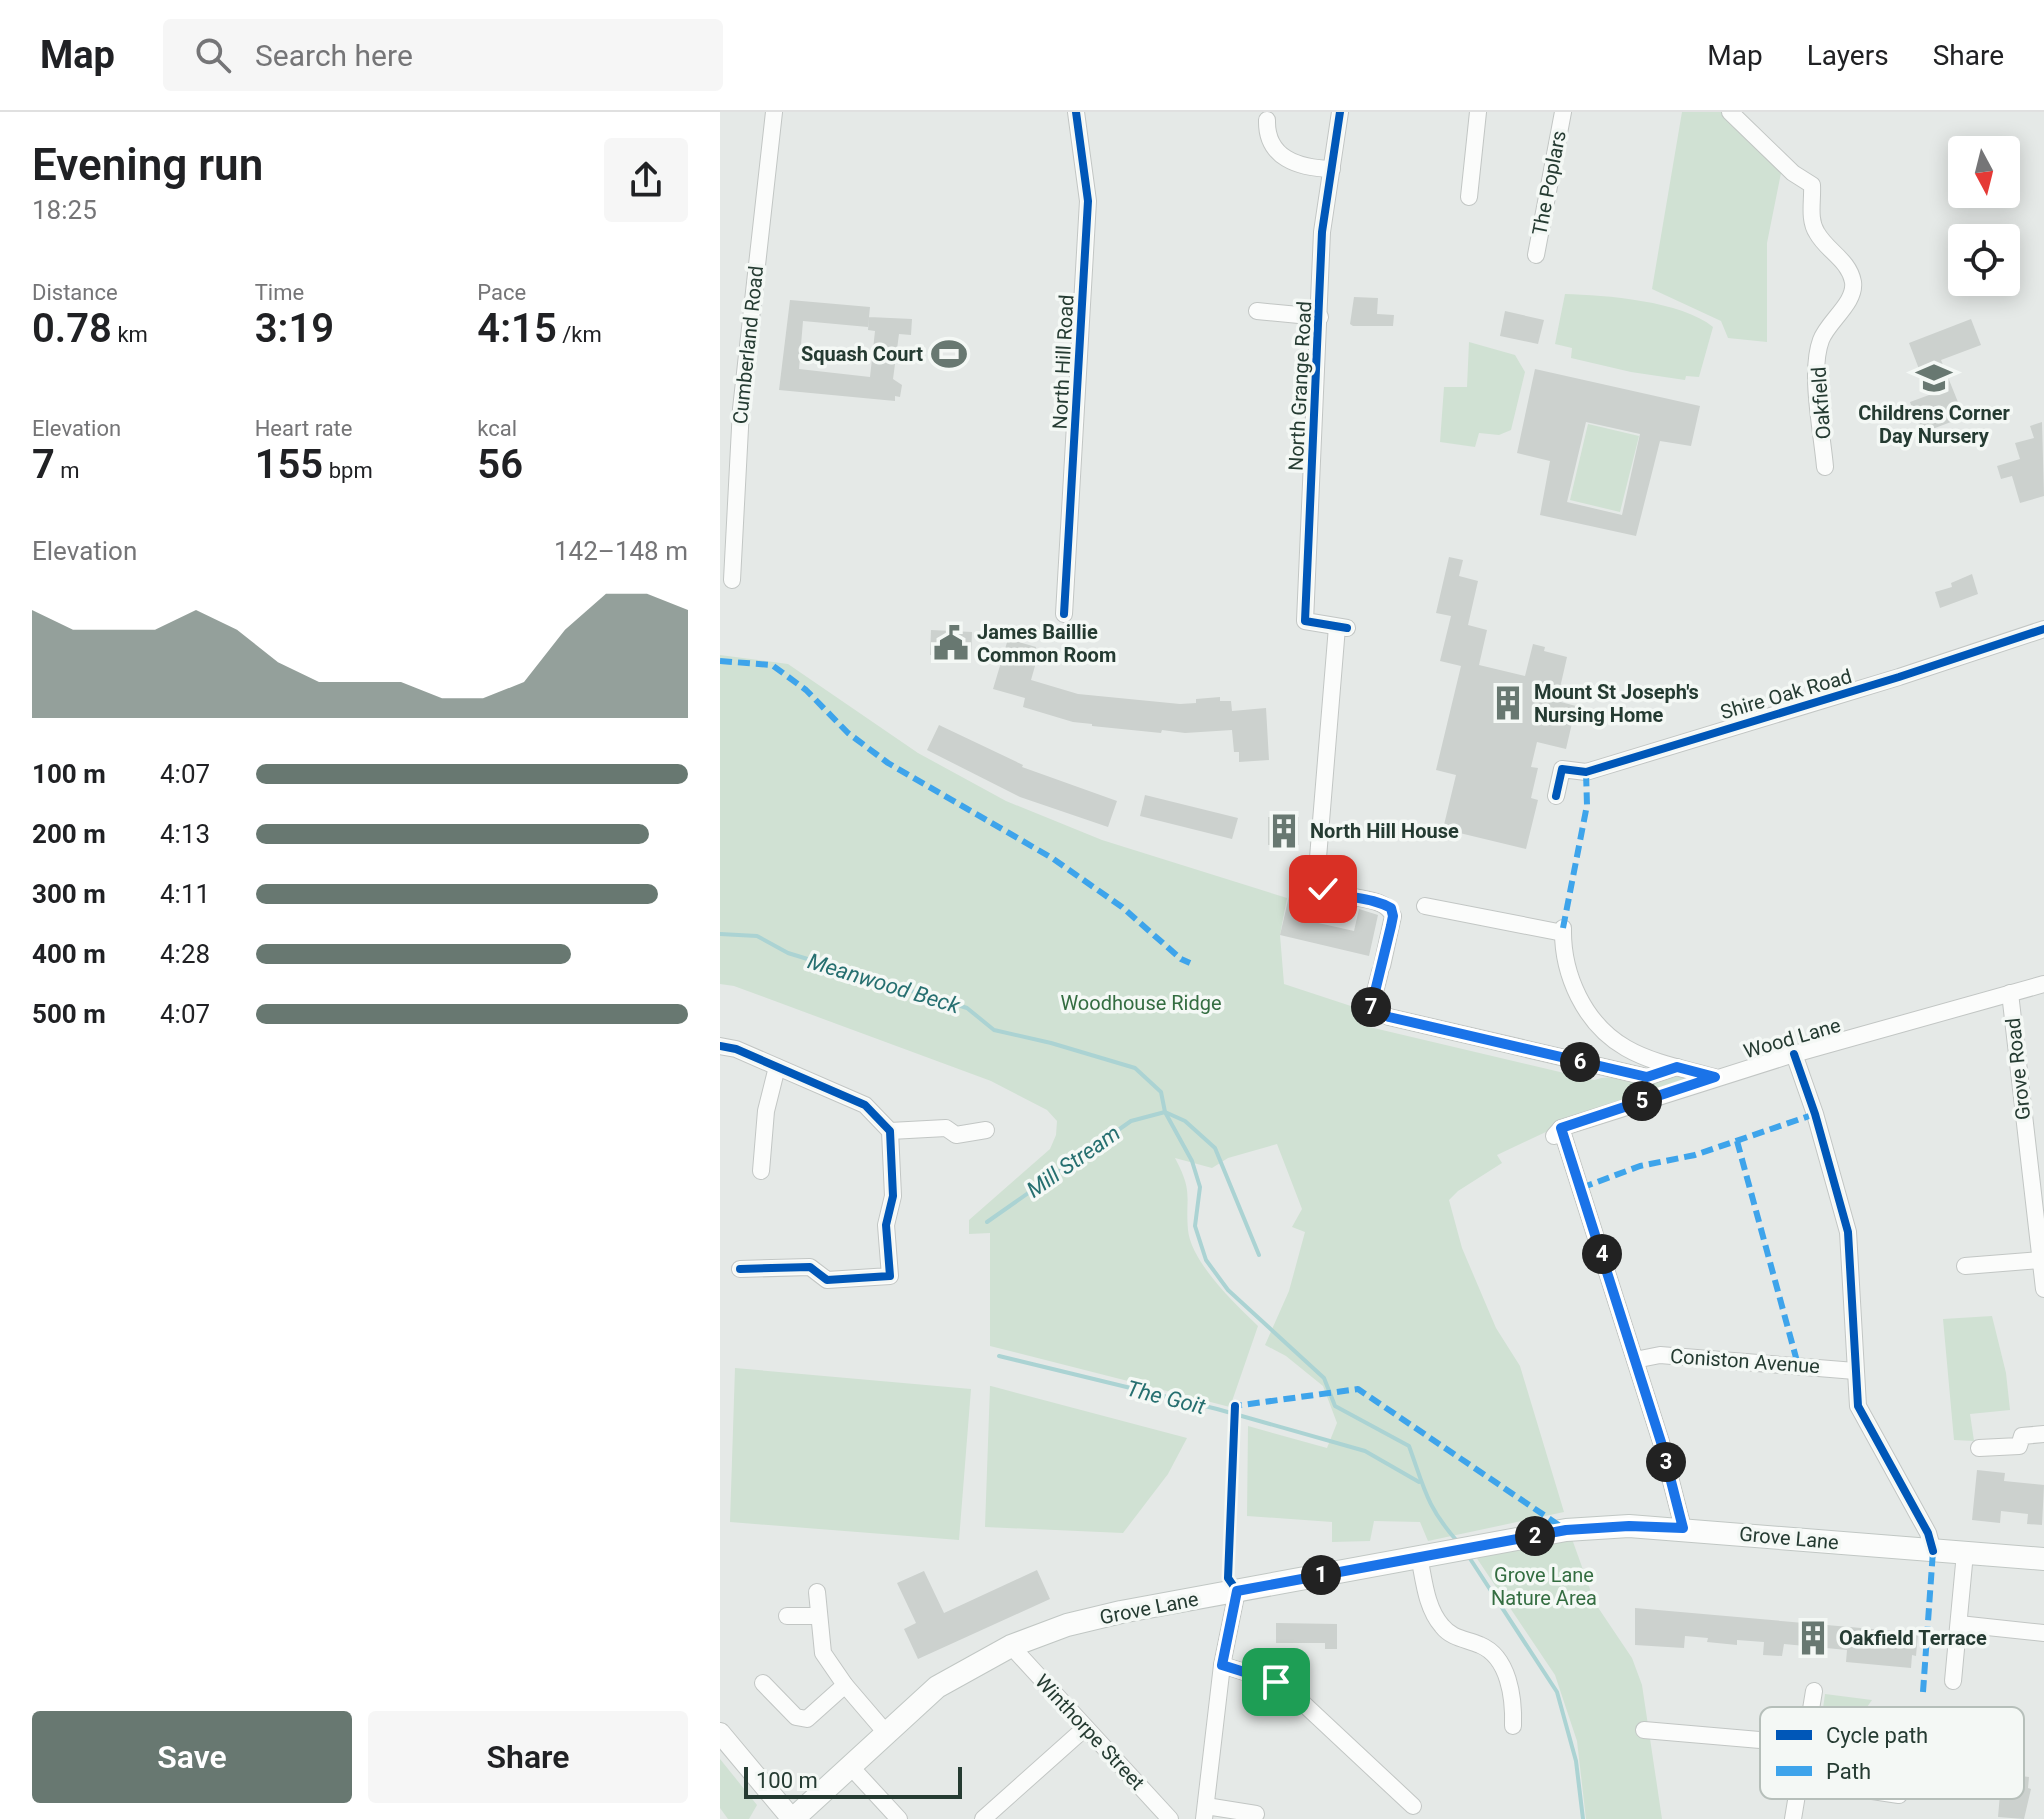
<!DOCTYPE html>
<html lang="en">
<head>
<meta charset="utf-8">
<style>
	:root { --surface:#fff; --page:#f6f6f6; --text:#202124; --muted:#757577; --line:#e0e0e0; --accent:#687871 }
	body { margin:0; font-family:Roboto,sans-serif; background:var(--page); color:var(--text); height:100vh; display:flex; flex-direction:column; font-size:30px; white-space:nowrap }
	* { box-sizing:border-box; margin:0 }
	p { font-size:26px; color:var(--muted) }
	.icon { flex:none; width:44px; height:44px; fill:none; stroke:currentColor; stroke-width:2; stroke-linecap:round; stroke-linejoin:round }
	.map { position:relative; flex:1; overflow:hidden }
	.drawer { display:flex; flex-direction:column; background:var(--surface); width:720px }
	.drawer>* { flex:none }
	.needle { width:52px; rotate:173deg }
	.buttons { position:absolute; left:1228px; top:24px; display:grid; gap:16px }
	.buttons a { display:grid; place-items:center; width:72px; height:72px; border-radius:8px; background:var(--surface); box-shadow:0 4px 20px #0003; font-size:40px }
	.scale { position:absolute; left:24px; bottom:20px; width:218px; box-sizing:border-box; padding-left:8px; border:4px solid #253b32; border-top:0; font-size:22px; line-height:28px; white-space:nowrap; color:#253b32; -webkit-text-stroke:6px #f4f8f5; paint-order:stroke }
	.pin { position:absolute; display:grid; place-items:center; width:68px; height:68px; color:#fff; margin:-34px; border-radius:16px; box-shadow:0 4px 12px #0006 }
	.km { position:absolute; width:40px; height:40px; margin:-20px; border-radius:50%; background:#222; color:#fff; font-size:22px; line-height:40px; text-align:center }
	.round { display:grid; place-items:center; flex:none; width:84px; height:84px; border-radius:8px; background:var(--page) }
	.overview { display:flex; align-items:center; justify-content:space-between; height:136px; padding:0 32px }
	h1 { font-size:44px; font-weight:600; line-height:60px }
	.metrics { display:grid; grid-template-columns:repeat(3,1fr); gap:12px; height:136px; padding:8px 32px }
	.metrics div { display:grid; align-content:center }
	.metrics b { font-size:40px; font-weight:600 }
	.metrics small { font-size:22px; font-weight:400 }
	.metrics p { font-size:22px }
	.chart { height:224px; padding:16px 32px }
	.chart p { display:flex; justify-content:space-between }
	.chart svg { width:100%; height:144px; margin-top:8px; fill:var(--accent); opacity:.7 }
	.button { display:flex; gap:16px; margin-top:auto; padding:16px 32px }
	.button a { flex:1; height:92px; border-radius:8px; background:var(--accent); color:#fff; font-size:32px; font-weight:600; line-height:92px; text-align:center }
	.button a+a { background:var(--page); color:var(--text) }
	ul { padding:0 32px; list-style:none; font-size:26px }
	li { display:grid; grid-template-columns:128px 96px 1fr; align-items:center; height:60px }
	li i { height:20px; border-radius:10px; background:var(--accent) }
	header { display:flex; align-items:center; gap:48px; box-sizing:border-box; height:112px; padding:0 40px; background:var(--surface); border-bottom:2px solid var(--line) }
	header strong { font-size:38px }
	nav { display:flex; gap:44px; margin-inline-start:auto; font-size:28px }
	.search { width:560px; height:72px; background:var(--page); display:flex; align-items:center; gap:20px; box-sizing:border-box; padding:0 28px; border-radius:8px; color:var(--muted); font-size:30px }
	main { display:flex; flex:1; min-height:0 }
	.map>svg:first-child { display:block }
	.green { fill:#d0e1d3 }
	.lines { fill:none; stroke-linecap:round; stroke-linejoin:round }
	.stream { stroke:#abd3d3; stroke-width:4 }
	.building { fill:#ccd1ce; fill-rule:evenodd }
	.minor-casing { stroke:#c2c6c4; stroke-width:18 }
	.tertiary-casing { stroke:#c2c6c4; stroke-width:22 }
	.secondary-casing { stroke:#c1c7c4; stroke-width:24 }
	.minor { stroke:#fbfcfb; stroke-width:16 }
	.tertiary { stroke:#fbfcfb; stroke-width:20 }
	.secondary { stroke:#fbfcfb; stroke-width:22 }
	.quiet { stroke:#3ea4eb; stroke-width:6; stroke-dasharray:12 6; stroke-linecap:butt }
	.cycleway-casing { stroke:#f4f8f5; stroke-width:13 }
	.cycleway { stroke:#0057b8; stroke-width:8 }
	.route-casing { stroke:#fff; stroke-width:16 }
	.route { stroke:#1a73e8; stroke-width:10 }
	.labels { text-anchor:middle; stroke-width:7; stroke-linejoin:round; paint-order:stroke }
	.street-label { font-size:20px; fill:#253b32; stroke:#f4f8f5 }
	.poi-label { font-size:20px; font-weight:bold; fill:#253b32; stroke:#f4f8f5; text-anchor:start }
	.park-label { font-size:20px; fill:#346d41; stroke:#f4f8f5 }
	.water-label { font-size:22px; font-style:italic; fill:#266f70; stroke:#f4f8f5 }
	.key { fill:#f4f8f5; stroke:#b6bfba; stroke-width:2 }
	.key-label { font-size:22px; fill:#253b32 }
</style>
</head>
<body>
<header>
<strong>Map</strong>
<div class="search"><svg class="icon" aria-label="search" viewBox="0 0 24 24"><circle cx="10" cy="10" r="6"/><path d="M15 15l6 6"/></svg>Search here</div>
<nav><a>Map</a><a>Layers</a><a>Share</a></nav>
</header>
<main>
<section class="drawer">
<div class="overview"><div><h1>Evening run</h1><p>18:25</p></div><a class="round"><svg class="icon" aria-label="share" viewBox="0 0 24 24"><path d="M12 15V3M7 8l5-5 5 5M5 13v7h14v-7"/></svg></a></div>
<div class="metrics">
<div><p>Distance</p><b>0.78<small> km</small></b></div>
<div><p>Time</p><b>3:19</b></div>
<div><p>Pace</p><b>4:15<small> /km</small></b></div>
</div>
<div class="metrics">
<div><p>Elevation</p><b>7<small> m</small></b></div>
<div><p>Heart rate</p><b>155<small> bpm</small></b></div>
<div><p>kcal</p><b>56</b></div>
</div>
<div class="chart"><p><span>Elevation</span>142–148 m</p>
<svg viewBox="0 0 160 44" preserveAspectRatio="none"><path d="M0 44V11L10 17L20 17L30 17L40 11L50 17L60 27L70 33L80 33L90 33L100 38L110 38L120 33L130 17L140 6L150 6L160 11V44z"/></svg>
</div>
<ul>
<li><b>100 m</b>4:07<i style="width:100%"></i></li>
<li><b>200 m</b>4:13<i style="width:91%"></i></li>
<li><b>300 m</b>4:11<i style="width:93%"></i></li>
<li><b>400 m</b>4:28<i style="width:73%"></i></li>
<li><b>500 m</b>4:07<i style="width:100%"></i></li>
</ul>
<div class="button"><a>Save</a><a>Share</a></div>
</section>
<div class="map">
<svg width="1324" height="1707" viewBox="0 0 1324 1707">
	<rect width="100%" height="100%" fill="#e5e9e7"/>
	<g class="green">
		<polygon points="962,0 1002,0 1056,56 1062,56 1047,131 1047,230 1008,226 1001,209 932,177"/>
		<path d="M845 182C885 183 962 189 993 215L979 265 966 264 965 268 911 260 851 246 852 236 835 232Z"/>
		<polygon points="749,230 795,243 805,260 791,318 779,323 759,321 755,335 720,330 724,275 747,275"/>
		<polygon points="868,312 919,324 900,400 850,388"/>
		<path d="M0 543 68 552 198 641 286 689 382 728 567 786 560 823 564 872 640 897 641 913 874 968C890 962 902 968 918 970 936 971 950 961 969 967L879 995 777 1043 782 1051 738 1079 729 1088 742 1136 776 1216 800 1254 844 1400 708 1429 700 1410 654 1409 650 1429 612 1430V1410L527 1404 528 1314 607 1336 617 1311 603 1274 566 1244 545 1233 569 1179 585 1120 572 1115 582 1097 557 1032 508 1046 492 1056 455 1046C474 1082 465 1083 468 1118 471 1150 515 1192 538 1214L510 1295 270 1234V1121L249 1122V1108L330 1037 336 1023 337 1009 327 998 271 969 14 874 0 872Z"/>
		<polygon points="1272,1204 1286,1261 1290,1298 1250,1302 1254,1329 1234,1328 1223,1207"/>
		<polygon points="15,1256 251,1277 239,1428 10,1410"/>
		<polygon points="270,1274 271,1274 467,1326 448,1362 403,1421 265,1415"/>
		<polygon points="852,1427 875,1491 912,1546 922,1573 942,1707 866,1707 857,1629 835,1563 756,1445"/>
		<polygon points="1105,1582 1152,1588 1129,1620 1100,1618"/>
		<polygon points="0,1647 37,1693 29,1707 8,1707 0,1696"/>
	</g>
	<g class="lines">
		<g class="stream">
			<path d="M0 822 37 824 68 841 247 896 274 918 331 931 415 956 441 980 445 1000 472 1049 480 1075 475 1114 486 1148 508 1178 604 1266 615 1294 689 1334C704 1375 706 1394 737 1429"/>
			<polyline points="267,1110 411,1009 445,1000 465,1009 495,1036 539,1143"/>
			<polyline points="279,1244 497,1297 645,1339 699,1370"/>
			<polyline points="747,1442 837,1580 856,1649 863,1707"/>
		</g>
	</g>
	<g class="building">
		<polygon points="634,185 658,186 657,202 674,203 673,214 633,214 630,212"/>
		<polygon points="70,188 150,195 148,215 83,209 79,257 150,265 155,219 148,218 149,205 192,207 191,223 179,222 173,267 182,273 180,285 175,284 175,289 59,278"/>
		<polygon points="785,199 824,208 818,232 780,224"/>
		<polygon points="1251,207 1261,233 1221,248 1244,305 1202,321 1190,290 1209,283 1189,231"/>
		<path d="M815 257 980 294 971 334 940 329 916 424 820 403 830 349 797 341ZM866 310 920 322 902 403 847 390Z"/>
		<polygon points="1322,310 1324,384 1300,391 1292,364 1281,367 1277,354 1300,347 1295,331 1314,326 1310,314"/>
		<polygon points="729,445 743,448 739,464 758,469 748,513 767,518 759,553 805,564 813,532 825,535 824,539 847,545 837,589 856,594 846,637 817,630 811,655 818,656 811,686 818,688 806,737 723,717 736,663 716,658 741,554 720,549 731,504 716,501"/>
		<polygon points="1252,462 1258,482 1220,496 1215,480 1232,475 1231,471"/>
		<polygon points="211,518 252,520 251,545 210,543"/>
		<polygon points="288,527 316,535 313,546 317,547 311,568 358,582 460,592 476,591 476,587 500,585 500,589 511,589 512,599 546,596 549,648 519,650 519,640 514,640 512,618 465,621 442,618 441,621 372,614 372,612 353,610 303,595 305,586 273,577"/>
		<polygon points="219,613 303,653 302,655 397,689 388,715 300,685 207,638"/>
		<polygon points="425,683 518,706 512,727 420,704"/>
		<rect x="548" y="705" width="31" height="28"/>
		<polygon points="570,780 590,784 585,808 634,819 639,797 658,803 649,844 560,823"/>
		<polygon points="1257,1358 1285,1361 1284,1369 1324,1373 1322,1413 1307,1412 1308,1402 1281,1399 1280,1411 1252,1408"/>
		<polygon points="317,1458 330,1487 198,1547 184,1517 196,1511 177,1471 204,1459 224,1501"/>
		<polygon points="915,1496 1198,1521 1196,1544 1192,1543 1191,1556 1126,1550 1127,1538 1064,1532 1062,1544 1043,1543 1044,1530 1017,1528 1017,1533 987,1530 988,1526 965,1524 964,1536 915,1533"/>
		<polygon points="556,1511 617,1512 617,1537 605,1537 605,1531 556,1531"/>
		<polygon points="1285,1662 1309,1665 1308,1676 1311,1677 1304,1707 1278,1705 1281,1671 1284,1671"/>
	</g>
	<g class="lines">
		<g class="minor-casing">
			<g id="minor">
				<polyline points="620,0 602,120 585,509 627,516"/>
				<path d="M1010 0 1073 61 1092 73C1093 89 1088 107 1097 121 1107 139 1129 148 1133 170 1136 191 1108 209 1101 228 1089 260 1102 320 1105 355"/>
				<path d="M547 8C546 46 578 56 612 57"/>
				<polyline points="749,85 758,0"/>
				<polyline points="816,143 843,0"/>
				<polyline points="537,199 600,205"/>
				<polyline points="12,468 21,297 54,0"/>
				<polyline points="344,502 368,89 356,0"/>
				<path d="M617 515 596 770C616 792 664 779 673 804L662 854"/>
				<polyline points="836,684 842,657 866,660 1179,565 1324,517"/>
				<polyline points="705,794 843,821"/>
				<path d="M843 816C842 862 864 912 906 936 932 951 965 957 994 965"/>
				<polyline points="660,860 651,896 669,905 927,965 957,955"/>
				<polyline points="1290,881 1324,1177"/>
				<polyline points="0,934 16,937 145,993 170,1019 173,1084 166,1113 170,1164 107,1168 90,1155 20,1157"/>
				<polyline points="1074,942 1095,1002 1128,1120 1138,1294 1208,1421 1213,1439"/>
				<polyline points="841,1016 941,1330 963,1416"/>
				<polyline points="170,1019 226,1016 236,1023 266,1018"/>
				<polyline points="834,1024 841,1016 1074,942 1324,872"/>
				<polyline points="41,1059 46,999 57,955"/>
				<polyline points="1245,1154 1320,1148"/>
				<polyline points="915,1248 940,1243 1135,1259"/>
				<polyline points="1259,1336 1299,1334 1302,1324 1324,1322"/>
				<path d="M699 1444C704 1468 706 1496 722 1514 732 1527 747 1527 760 1533 789 1545 794 1586 793 1614"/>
				<polyline points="97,1480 103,1541 125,1573 167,1622"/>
				<polyline points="67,1504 98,1504"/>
				<polyline points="1239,1512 1324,1521"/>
				<polyline points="291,1534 450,1707"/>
				<polyline points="502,1553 556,1570 571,1580 693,1694"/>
				<polyline points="1233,1569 1245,1441"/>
				<polyline points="43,1571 76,1605 87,1607 125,1573"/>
				<polyline points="924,1618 1087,1632"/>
				<polyline points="131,1655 179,1707"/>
				<polyline points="1080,1668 1179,1683"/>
				<polyline points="486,1694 536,1702"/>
				<polyline points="263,1707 365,1616"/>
				<polyline points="484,1707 502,1553 517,1479"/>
				<polyline points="1073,1707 1094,1579"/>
			</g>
		</g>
		<g class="tertiary-casing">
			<polyline id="tertiary" points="0,1621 72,1707"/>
		</g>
		<g class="secondary-casing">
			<polyline id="secondary" points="73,1707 217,1575 291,1534 347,1513 401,1500 846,1418 909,1414 1324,1447"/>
		</g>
		<use href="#minor" class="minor"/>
		<use href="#tertiary" class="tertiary"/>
		<use href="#secondary" class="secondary"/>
		<g class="quiet">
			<polyline points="0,549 52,553 86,578 128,621 168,651 332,746 402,795 461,847 470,851"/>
			<polyline points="843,816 867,693 866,660"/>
			<polyline points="1017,1029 1078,1253"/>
			<polyline points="861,1076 920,1054 975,1043 1095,1002"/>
			<polyline points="514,1299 515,1294 638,1277 846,1418"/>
			<polyline points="1203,1580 1213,1439"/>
		</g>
		<g class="cycleway-casing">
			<g id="cycleway">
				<polyline points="620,0 602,120 585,509 627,516"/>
				<polyline points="344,502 368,89 356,0"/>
				<polyline points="836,684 842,657 866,660 1179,565 1324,517"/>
				<polyline points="0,934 16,937 145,993 170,1019 173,1084 166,1113 170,1164 107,1168 90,1155 20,1157"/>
				<polyline points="1074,942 1095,1002 1128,1120 1138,1294 1208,1421 1213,1439"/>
				<polyline points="515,1294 508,1466 517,1479"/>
			</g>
		</g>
		<use href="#cycleway" class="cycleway"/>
	</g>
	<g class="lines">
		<g class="route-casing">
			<path id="route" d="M556 1570 502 1553 517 1479 846 1418 909 1414 963 1416 941 1330 841 1016 995 965 957 955 927 965 669 905 651 896 671 814 673 804 671 796C650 784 624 787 603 777"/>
		</g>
		<use href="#route" class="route"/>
	</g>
	<defs>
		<g id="stadium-bare" transform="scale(2.76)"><path d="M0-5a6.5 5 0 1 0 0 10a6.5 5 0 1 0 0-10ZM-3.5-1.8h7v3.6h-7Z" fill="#687871" stroke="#f4f8f5" stroke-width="2.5" paint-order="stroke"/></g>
		<g id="school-bare" transform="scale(2.76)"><path d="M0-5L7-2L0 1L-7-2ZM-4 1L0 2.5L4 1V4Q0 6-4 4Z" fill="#687871" stroke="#f4f8f5" stroke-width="2.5" paint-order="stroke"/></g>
		<g id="civic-bare" transform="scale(2.76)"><path d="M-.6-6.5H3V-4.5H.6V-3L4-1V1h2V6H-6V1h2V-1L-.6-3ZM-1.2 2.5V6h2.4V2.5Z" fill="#687871" stroke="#f4f8f5" stroke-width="2.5" paint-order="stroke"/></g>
		<g id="building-bare" transform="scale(2.76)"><path d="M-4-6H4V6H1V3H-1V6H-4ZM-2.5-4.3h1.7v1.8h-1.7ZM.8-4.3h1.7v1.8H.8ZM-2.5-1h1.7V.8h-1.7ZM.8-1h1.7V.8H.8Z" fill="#687871" stroke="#f4f8f5" stroke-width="2.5" paint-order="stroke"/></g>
	</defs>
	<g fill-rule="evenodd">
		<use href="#stadium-bare" x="229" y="242"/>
		<use href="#school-bare" x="1214" y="266"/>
		<use href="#civic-bare" x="231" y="531"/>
		<use href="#building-bare" x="788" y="591"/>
		<use href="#building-bare" x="564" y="719"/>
		<use href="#building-bare" x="1093" y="1526"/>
	</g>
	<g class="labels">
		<g class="street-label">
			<text transform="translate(829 71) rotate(-79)" y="7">The Poplars</text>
			<text transform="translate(28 233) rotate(-84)" y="7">Cumberland Road</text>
			<text transform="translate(343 250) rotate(-87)" y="7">North Hill Road</text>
			<text transform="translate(580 274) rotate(-87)" y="7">North Grange Road</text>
			<text transform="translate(1101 291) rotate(-94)" y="7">Oakfield</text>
			<text transform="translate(1066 582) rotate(-16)" y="7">Shire Oak Road</text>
			<text transform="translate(1072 926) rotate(-16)" y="7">Wood Lane</text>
			<text transform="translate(1298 957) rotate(-96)" y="7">Grove Road</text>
			<text transform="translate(1025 1249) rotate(4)" y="7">Coniston Avenue</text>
			<text transform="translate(1069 1426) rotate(5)" y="7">Grove Lane</text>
			<text transform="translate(429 1496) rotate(-11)" y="7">Grove Lane</text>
			<text transform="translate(370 1620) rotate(47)" y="7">Winthorpe Street</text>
		</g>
		<g class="poi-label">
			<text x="203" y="249" text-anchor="end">Squash Court</text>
			<text x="1214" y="308" text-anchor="middle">Childrens Corner<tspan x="1214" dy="23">Day Nursery</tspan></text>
			<text x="257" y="527">James Baillie<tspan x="257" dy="23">Common Room</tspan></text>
			<text x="814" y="587">Mount St Joseph's<tspan x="814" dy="23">Nursing Home</tspan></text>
			<text x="590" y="726">North Hill House</text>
			<text x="1119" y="1533">Oakfield Terrace</text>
		</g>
		<g class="park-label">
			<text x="421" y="898">Woodhouse Ridge</text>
			<text x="824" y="1470">Grove Lane<tspan x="824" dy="23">Nature Area</tspan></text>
		</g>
		<g class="water-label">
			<text transform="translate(164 871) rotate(17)" y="8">Meanwood Beck</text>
			<text transform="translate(353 1049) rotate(-35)" y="8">Mill Stream</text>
			<text transform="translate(446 1285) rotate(14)" y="8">The Goit</text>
		</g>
	</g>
	<rect x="1040" y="1595" width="264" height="92" rx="12" class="key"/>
	<rect x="1056" y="1618" width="36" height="10" fill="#0057b8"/>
	<rect x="1056" y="1654" width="36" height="10" fill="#3ea4eb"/>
	<g class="key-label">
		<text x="1106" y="1631">Cycle path</text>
		<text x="1106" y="1667">Path</text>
	</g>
</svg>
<div class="buttons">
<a><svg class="needle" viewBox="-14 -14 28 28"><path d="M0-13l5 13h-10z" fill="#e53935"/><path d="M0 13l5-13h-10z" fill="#757577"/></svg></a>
<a><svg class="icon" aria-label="locate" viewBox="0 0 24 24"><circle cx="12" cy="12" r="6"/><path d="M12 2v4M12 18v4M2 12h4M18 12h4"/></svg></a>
</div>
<div class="scale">100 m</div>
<div class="pin" style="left:556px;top:1570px;background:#1e9e55"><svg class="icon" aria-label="arrive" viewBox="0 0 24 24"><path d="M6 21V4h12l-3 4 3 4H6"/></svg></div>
<div class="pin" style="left:603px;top:777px;background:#d93025"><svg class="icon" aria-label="check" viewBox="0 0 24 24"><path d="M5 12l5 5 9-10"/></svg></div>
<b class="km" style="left:601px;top:1463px">1</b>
<b class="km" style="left:815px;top:1424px">2</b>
<b class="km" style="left:946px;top:1350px">3</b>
<b class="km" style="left:882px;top:1142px">4</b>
<b class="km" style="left:922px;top:989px">5</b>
<b class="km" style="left:860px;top:950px">6</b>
<b class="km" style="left:651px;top:895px">7</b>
</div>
</main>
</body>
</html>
